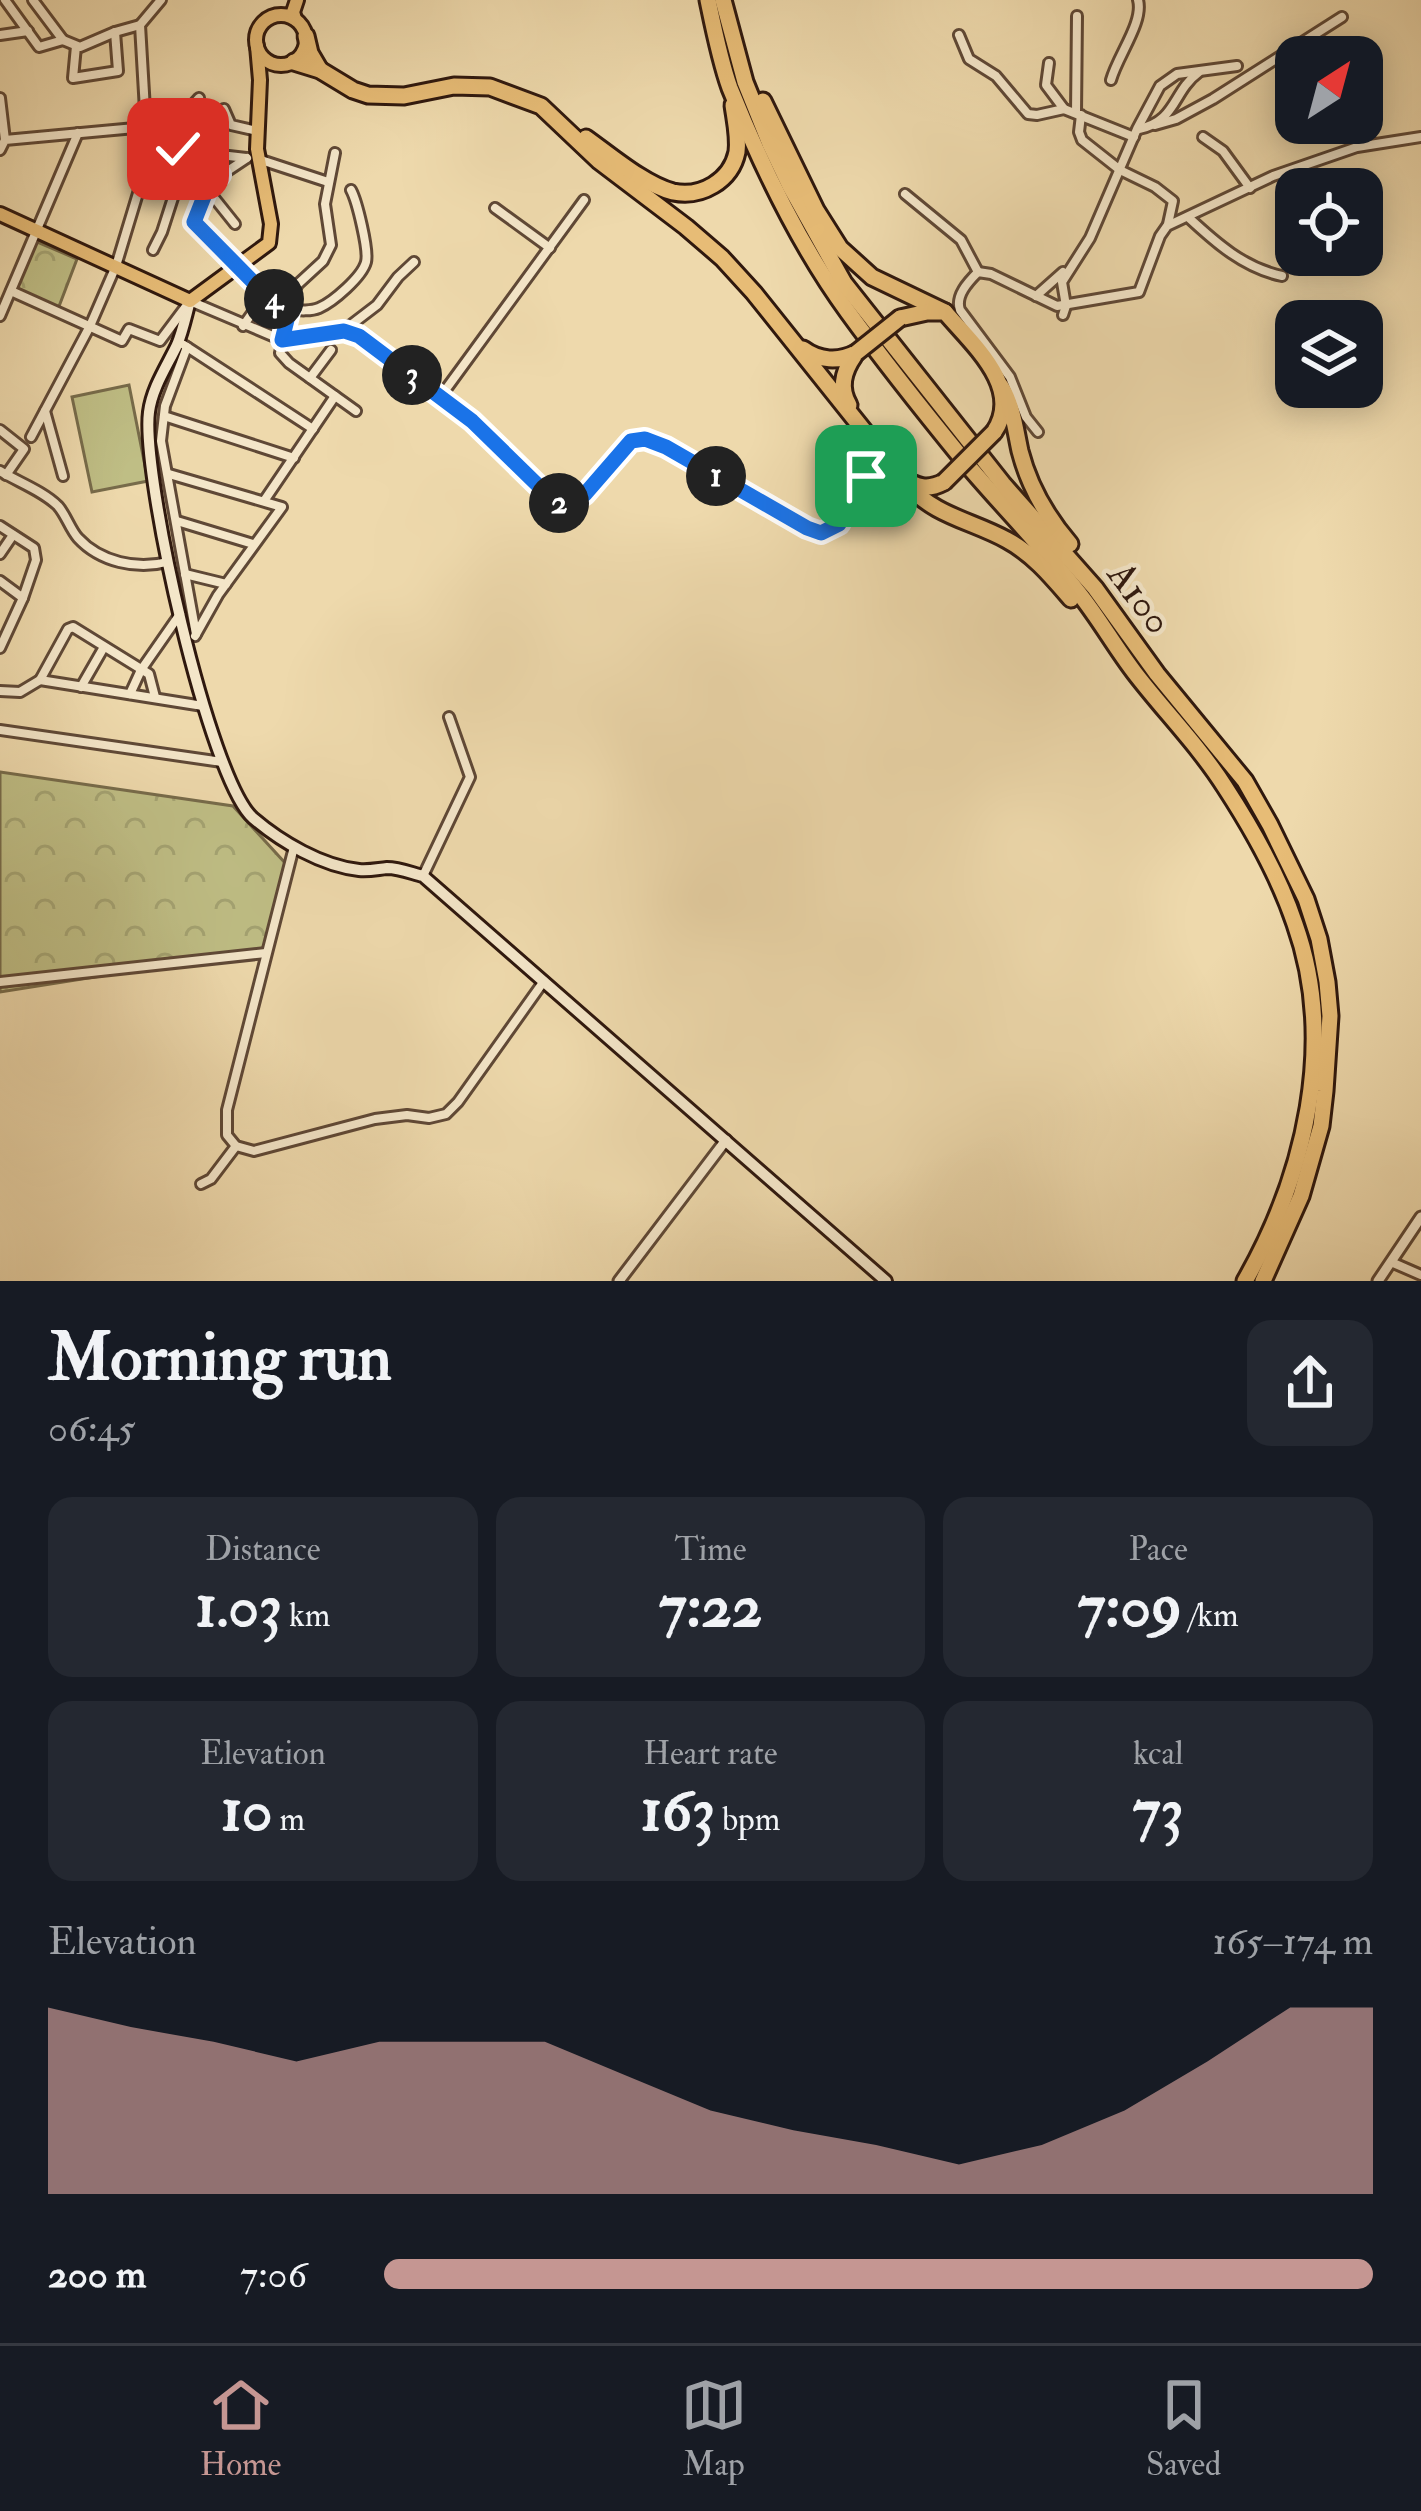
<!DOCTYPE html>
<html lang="en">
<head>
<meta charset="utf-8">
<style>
	:root { --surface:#171b24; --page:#242831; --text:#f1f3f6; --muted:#9ea1a6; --line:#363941; --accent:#c59692 }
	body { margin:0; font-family:"IM FELL Double Pica",serif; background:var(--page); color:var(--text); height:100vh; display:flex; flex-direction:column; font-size:45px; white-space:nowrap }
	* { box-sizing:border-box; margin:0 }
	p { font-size:39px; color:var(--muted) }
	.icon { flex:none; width:66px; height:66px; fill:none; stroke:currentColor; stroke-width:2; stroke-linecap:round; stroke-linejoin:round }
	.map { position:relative; height:1281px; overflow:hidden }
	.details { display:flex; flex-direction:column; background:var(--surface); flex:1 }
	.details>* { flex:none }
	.needle { width:78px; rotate:36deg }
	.fabs { position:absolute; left:1275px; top:36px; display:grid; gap:24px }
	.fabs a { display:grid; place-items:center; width:108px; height:108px; border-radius:24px; background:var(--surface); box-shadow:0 6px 30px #0003; font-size:60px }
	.pin { position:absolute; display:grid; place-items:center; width:102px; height:102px; color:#fff; margin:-51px; border-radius:24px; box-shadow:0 6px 18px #0006 }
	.km { position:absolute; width:60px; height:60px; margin:-30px; border-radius:50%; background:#222; color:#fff; font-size:33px; line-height:60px; text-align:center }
	.round { display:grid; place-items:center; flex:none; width:126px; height:126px; border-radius:24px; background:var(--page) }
	.head { display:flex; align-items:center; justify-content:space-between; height:204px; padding:0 48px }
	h1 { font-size:66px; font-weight:700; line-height:90px }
	.figures { display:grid; grid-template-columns:repeat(3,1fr); gap:18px; height:204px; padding:12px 48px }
	.figures div { display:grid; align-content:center; border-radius:24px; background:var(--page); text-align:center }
	.figures b { font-size:60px; font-weight:700 }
	.figures small { font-size:33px; font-weight:400 }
	.figures p { font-size:33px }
	.chart { height:336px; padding:24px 48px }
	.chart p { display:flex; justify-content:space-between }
	.chart svg { width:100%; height:216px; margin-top:12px; fill:var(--accent); opacity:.7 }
	ul { padding:0 48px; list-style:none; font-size:39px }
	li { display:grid; grid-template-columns:192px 144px 1fr; align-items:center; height:90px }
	li i { height:30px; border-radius:15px; background:var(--accent) }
	.menu { display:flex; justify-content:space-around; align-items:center; height:168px; border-top:3px solid var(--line); background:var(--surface); font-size:33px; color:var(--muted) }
	.menu a { display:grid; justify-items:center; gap:6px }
	.menu .active { color:var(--accent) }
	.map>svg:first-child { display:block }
	.grass { fill:#bfbe85; stroke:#776b4a; stroke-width:3 }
	.park { fill:url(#park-crowns); stroke:#776b4a; stroke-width:3 }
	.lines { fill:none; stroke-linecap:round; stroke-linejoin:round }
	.minor-casing { stroke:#5f4836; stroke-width:14 }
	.tertiary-casing { stroke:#5f4836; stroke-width:15 }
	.secondary-casing { stroke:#2f180e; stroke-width:16 }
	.primary-casing { stroke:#2f180e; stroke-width:18 }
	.motorway-casing { stroke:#2f180e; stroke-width:21 }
	.minor { stroke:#f4e6c9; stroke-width:8 }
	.tertiary { stroke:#f4e6c9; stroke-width:9 }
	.secondary { stroke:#f4e6c9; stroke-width:10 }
	.primary { stroke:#e7bc76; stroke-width:12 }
	.motorway { stroke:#e7bc76; stroke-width:15 }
	.motorway-bridge-casing { stroke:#2f180e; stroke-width:21; stroke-linecap:butt }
	.motorway-bridge { stroke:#e7bc76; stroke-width:15 }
	.route-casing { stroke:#fff; stroke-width:24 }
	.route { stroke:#1a73e8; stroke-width:15 }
	.labels { text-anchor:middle; stroke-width:9; stroke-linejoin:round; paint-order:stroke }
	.street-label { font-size:39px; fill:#2f180e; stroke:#f4e6c9 }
</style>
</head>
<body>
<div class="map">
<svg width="1421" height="1281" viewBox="0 0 1421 1281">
	<defs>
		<pattern id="park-crowns" width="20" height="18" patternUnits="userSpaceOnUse" patternTransform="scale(3)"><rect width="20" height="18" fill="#bfbe85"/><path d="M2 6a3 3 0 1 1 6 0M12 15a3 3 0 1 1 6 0" fill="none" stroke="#a4a372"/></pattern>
	</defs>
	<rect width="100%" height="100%" fill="#eed9ac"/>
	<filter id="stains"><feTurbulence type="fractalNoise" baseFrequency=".00167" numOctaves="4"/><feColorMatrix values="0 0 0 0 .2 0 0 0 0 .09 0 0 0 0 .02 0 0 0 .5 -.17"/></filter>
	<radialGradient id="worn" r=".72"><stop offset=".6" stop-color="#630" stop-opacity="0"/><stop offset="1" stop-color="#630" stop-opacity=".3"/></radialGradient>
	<polygon class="grass" points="129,385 148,481 92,492 72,397"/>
	<g class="park">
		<polygon points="35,241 77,259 58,309 15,289"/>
		<polygon points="0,772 233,806 286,864 265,950 0,992"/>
	</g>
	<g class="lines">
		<g class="minor-casing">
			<g id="minor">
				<polyline points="5,0 39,47 63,40 80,47 115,32 140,25"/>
				<polyline points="33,0 63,40"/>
				<polyline points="0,35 28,31"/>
				<polyline points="959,35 969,59 996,76 1028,114 1037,115 1064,109 1134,137"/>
				<polyline points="76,46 73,78 118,71 115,32"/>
				<polyline points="1049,63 1046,85 1064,109"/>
				<path d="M1111 80C1118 55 1144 22 1138 0"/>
				<polyline points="0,98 5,140"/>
				<polyline points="224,109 231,125 257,131"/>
				<polyline points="1076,113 1077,16"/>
				<polyline points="1081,115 1079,132 1082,140 1120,170 1155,187 1173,201 1168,224"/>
				<polyline points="1155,125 1176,119 1213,99 1342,17"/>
				<polyline points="146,127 140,25 161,0"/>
				<polyline points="173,127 199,98"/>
				<path d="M1139 129C1177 121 1172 92 1199 72"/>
				<polyline points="1203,137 1223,151 1250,188"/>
				<polyline points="0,150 5,140 146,127 173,127 176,131 174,144 178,150 246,158"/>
				<polyline points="335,153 325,204 331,245 323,261 298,284 293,293 280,353 289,363 356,411"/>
				<path d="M247 158 211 182 194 222C213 247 261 301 291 309 299 311 312 311 319 308 333 302 362 277 366 262 369 250 357 201 351 190"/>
				<polyline points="261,160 328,182"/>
				<polyline points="184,164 219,174"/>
				<polyline points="207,189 235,224"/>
				<polyline points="905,194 961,240 978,272"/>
				<polyline points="495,208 550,248"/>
				<path d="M1188 217C1216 243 1244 268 1282 276"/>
				<polyline points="153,250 162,232 188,151"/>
				<polyline points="11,291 122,341 129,329 160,341 190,301 282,340 343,331 359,336 473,421 527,472 545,493 555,502 567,506 585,494 631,441 645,439 666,447 807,528 821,533 839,524 871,464 883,453"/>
				<polyline points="1036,296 1063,272"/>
				<polyline points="1063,315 1066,306 1062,282 1090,238 1137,129 1160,86 1177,74 1237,66"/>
				<polyline points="0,316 78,133"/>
				<polyline points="243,326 265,295"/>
				<polyline points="343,331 377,305 398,277 414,262"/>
				<polyline points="184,345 313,429"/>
				<polyline points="187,347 165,406 161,441 196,634"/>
				<polyline points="310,378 331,350"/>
				<polyline points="441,396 584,200"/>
				<polyline points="45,411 63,476"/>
				<polyline points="164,416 294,458"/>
				<polyline points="0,430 24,449 6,475"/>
				<path d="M1038 432 1026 417 1010 377 960 310C955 296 968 282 978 272L991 274 1057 306 1139 292 1160 236 1167 226 1273 176 1357 147 1421 137"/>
				<polyline points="31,437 90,326 116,266 158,127"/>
				<path d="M0 471C18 482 43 491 58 506 66 515 70 529 78 538 100 562 137 570 167 562"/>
				<polyline points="169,474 282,507 218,595 195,636"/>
				<polyline points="264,501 335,396"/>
				<polyline points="177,521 253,544"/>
				<polyline points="0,526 34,548 36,560 23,598"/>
				<polyline points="0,554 13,535"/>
				<polyline points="185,574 226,584"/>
				<polyline points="0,581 23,598 0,648"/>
				<polyline points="40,680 68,629 73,627 149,674 155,697"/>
				<polyline points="81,687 104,647"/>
				<polyline points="0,691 20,692 40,680 203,706"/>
				<polyline points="130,694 141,670 180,614"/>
				<polyline points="0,730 222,762"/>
				<polyline points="294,847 227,1110 227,1135 236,1146 254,1151 375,1119 407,1115 429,1118 446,1114 458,1102 544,981"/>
				<polyline points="423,876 470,777 449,717"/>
				<polyline points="0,982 266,953"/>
				<polyline points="201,1184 211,1179 236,1146"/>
				<polyline points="1391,1262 1421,1275"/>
			</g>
		</g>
		<g class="tertiary-casing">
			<g id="tertiary">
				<polyline points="619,1281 726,1140"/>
				<polyline points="1378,1281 1421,1217"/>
			</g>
		</g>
		<g class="secondary-casing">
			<path id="secondary" d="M190 301C186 315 183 331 177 345 167 366 152 388 149 412 141 474 209 779 253 818 281 842 322 866 359 870 369 871 377 869 387 868 399 868 411 873 423 876L886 1281"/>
		</g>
		<g class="primary-casing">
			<g id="primary">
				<circle cx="281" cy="40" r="25"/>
				<polyline points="295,19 293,12 297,0"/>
				<polyline points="0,214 190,301 269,243 271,224 257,149 260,80 257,46"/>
			</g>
		</g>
		<g class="motorway-casing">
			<g id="motorway">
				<path d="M708 0C714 29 720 60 730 88 761 165 799 245 848 312 885 363 925 413 965 462 1002 506 1043 547 1078 592 1099 618 1115 647 1135 673 1165 712 1199 746 1225 787 1253 830 1279 876 1295 924 1337 1042 1305 1176 1245 1281"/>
				<polyline points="723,0 745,82 770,144 790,186 844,283 1003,484 1095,588 1157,674 1245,781 1270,825 1306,899 1319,939 1327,982 1330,1016 1325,1091 1321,1126 1301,1196 1263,1281"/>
				<polyline points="306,36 310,53 320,70"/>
				<path d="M294 62 320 70 353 90 368 95 404 96 454 86 490 87 541 106 599 161 686 227 722 258 754 293 901 477C917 487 927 491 944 482"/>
				<polyline points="763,101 816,210 840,248 872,277 945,312"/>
				<path d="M586 138C610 155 645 185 673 192 701 198 731 181 737 152 739 136 735 120 733 105"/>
				<path d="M900 318 927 312H945C972 344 1024 388 994 432"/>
				<path d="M803 349C819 361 839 362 856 353"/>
				<path d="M1001 386C1013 406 1015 428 1020 451 1029 486 1046 516 1070 544"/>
				<path d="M849 405C839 388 843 372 854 356"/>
				<path d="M907 484C934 516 973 521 1007 540 1033 554 1052 577 1071 599"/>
			</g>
		</g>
		<use href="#minor" class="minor"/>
		<use href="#tertiary" class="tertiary"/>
		<use href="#secondary" class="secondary"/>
		<use href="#primary" class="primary"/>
		<use href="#motorway" class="motorway"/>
		<g class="motorway-bridge-casing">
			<g id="motorway-bridge">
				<polyline points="856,353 900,318"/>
				<polyline points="944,482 994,432"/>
			</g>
		</g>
		<use href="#motorway-bridge" class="motorway-bridge"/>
	</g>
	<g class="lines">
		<g class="route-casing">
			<polyline id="route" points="178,149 188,151 184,164 220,175 207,189 194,222 266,295 290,308 282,340 344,331 359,336 472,421 555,502 567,506 585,494 631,441 645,439 666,447 807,528 821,533 839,524 866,476"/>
		</g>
		<use href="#route" class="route"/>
	</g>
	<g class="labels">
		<g class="street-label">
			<text transform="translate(1141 597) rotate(53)" y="14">A100</text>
		</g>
	</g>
	<rect width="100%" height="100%" filter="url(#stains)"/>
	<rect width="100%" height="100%" fill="url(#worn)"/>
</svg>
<div class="fabs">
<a><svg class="needle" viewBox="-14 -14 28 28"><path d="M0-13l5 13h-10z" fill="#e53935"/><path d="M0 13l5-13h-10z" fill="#9ea1a6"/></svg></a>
<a><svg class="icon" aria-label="locate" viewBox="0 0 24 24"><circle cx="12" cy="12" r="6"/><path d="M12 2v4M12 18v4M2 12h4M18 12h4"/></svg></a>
<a><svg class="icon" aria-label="layers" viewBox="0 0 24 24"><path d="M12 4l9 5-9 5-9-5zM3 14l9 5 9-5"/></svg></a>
</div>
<div class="pin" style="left:866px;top:476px;background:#1e9e55"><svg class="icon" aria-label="arrive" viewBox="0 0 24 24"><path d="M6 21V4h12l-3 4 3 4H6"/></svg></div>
<div class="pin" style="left:178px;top:149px;background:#d93025"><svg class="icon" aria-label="check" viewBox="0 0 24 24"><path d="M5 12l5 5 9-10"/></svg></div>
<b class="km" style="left:716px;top:476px">1</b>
<b class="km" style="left:559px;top:503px">2</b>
<b class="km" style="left:412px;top:375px">3</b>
<b class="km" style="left:274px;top:299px">4</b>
</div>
<section class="details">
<div class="head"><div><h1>Morning run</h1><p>06:45</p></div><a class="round"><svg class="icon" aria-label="share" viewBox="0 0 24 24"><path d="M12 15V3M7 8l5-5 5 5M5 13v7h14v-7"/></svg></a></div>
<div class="figures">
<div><p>Distance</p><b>1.03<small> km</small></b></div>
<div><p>Time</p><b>7:22</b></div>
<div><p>Pace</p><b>7:09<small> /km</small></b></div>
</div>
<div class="figures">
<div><p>Elevation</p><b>10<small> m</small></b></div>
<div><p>Heart rate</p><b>163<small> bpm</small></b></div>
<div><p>kcal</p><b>73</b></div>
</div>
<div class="chart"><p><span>Elevation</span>165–174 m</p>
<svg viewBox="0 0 160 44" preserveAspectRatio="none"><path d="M0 44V6L10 10L20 13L30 17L40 13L50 13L60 13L70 20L80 27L90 31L100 34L110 38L120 34L130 27L140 17L150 6L160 6V44z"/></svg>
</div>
<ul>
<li><b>200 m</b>7:06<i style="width:100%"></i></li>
</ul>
</section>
<nav class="menu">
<a class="active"><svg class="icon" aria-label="home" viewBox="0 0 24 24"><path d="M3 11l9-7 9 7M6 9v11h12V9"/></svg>Home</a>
<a><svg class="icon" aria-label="map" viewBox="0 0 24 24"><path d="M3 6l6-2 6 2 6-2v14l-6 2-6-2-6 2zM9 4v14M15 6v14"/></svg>Map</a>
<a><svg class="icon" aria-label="saved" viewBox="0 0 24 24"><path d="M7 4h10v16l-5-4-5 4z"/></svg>Saved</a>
</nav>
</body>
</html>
